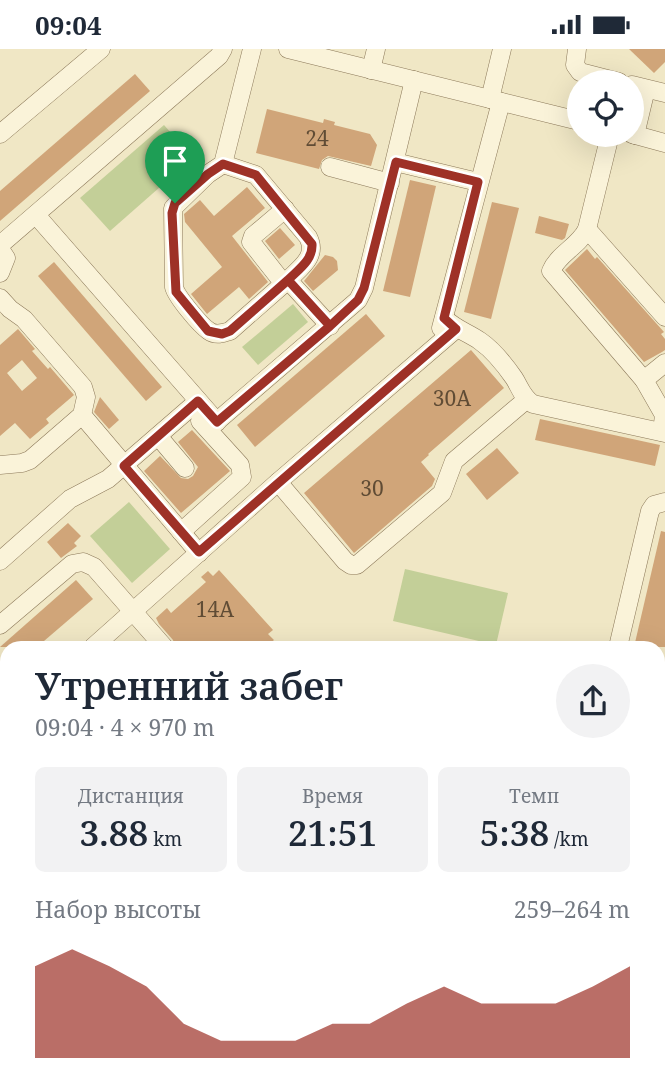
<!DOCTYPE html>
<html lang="ru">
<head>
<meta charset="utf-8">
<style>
	:root { --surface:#fff; --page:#f2f2f3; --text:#1f2937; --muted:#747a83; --accent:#9e3127 }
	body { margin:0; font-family:"Noto Serif",serif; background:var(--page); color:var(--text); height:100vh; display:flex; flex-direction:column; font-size:26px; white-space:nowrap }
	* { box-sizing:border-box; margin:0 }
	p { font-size:23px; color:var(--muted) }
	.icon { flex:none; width:38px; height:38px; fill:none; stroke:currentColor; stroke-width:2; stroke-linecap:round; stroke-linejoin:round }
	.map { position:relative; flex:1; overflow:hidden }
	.sheet { position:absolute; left:0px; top:592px; width:665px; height:450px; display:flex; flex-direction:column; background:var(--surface); border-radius:21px 21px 0 0; box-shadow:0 7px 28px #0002 }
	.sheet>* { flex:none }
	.controls { position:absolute; left:567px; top:21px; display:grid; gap:14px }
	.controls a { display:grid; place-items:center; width:77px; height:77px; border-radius:50%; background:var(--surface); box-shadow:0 7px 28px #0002; font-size:35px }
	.pin { position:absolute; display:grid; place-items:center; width:60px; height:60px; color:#fff; margin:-72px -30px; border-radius:50% 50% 50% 0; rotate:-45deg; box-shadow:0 0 7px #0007 }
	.pin .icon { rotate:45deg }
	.round { display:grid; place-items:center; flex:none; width:74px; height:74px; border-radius:37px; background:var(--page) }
	.summary { display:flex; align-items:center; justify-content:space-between; height:119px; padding:0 35px }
	h1 { font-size:38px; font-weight:600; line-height:52px }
	.stats { display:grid; grid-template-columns:repeat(3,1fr); gap:10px; height:119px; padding:7px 35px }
	.stats div { display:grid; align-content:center; border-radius:10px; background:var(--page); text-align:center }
	.stats b { font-size:35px; font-weight:600 }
	.stats small { font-size:19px; font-weight:400 }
	.stats p { font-size:19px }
	.chart { height:196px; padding:14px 35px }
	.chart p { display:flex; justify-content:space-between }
	.chart svg { width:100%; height:126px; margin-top:7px; fill:var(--accent); opacity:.7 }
	.status { display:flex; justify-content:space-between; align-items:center; height:49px; padding:0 35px; background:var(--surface); direction:ltr }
	.status svg { height:19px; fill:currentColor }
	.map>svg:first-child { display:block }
	.green { fill:#c3cf98 }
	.building { fill:#d0a579; fill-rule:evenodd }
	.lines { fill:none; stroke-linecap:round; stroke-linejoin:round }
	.minor-casing { stroke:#8c795a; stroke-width:19 }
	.minor { stroke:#faf3d9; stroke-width:18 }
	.route-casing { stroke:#fff; stroke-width:14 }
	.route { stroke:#9e3127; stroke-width:9 }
	.labels { text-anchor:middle; stroke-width:5; stroke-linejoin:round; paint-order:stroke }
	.number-label { font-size:21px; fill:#604c35 }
</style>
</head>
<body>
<div class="status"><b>09:04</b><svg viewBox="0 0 49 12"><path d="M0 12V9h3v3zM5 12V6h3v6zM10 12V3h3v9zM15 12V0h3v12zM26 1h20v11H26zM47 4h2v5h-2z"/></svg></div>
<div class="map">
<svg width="665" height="1041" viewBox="0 0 665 1041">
	<rect width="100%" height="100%" fill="#f0e7c5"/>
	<g class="green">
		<polygon points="164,76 193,109 110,182 80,149"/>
		<polygon points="293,255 308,273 258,316 242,298"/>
		<polygon points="129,453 170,500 132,534 90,487"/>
		<polygon points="405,520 508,544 496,596 393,572"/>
	</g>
	<g class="building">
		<polygon points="629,0 665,0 665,13 654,24"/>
		<polygon points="135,25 150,42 0,172 0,142"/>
		<polygon points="267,60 323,74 324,70 335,73 334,76 370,85 377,96 371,117 328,107 322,111 319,120 256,104"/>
		<polygon points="410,131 436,137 410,248 383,242"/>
		<polygon points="247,138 265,159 232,187 268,233 249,250 239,238 207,265 191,245 222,218 185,173 184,165 200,151 214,167"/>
		<polygon points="492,153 519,159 491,270 464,263"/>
		<polygon points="539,167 569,175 565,189 562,191 535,184"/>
		<polygon points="280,179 295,196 279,210 265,192"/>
		<polygon points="587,200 595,210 597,208 664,283 661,285 665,290 665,301 662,303 644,313 565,221"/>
		<polygon points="325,206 333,208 337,212 338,221 313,242 304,232"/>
		<polygon points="54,213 162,338 146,352 38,227"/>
		<polygon points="366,265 385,287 255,398 237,376"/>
		<path d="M18 280 35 300 32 302 48 320 50 318 74 346 46 370 49 374 30 390 15 374 0 387V296ZM22 311 37 329 22 342 7 324Z"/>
		<polygon points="471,301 504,339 428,405 429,406 421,413 435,430 432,437 354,504 304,444"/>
		<polygon points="100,348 119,371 109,380 94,363"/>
		<polygon points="540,370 660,396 655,417 535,391"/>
		<polygon points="192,381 230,422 181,464 144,422 160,407 181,429 188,430 193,427 198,418 178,393"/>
		<polygon points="497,399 519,424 487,451 466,425"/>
		<polygon points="68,474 81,487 74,494 77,497 61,509 47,493"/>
		<polygon points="661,482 665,483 665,598 634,598"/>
		<polygon points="219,521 273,581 268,585 274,591 266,598 175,598 173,591 159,575 156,569 167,559 171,564 206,533 201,528 208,522 213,527"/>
		<polygon points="76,531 93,550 37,598 0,598"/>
	</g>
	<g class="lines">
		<g class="minor-casing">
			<g id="minor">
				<path d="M252 0 223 115 208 125 173 159 174 238C176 247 200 276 209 282 216 287 224 284 230 282L288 231"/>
				<polyline points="288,0 579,72"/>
				<polyline points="577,0 575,16 580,23 619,33"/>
				<polyline points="371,21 376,0"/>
				<polyline points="632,36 665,44"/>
				<polyline points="490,50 502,0"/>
				<polyline points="0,85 101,0"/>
				<polyline points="632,85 665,94"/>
				<path d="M610 86 587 180C579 197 558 205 551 222L644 331"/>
				<polyline points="635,86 646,40"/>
				<polyline points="395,113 478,133"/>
				<path d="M223 115 256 126 308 188C318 207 301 218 288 231L330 277"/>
				<polyline points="330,118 390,134"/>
				<polyline points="36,166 217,373"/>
				<polyline points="587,180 665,268"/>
				<polyline points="0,196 219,7 223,0"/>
				<polyline points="0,200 6,209 0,224"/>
				<polyline points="284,235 251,193 253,187 285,160"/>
				<polyline points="0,249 10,260 24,270 83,338 86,348 82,366 30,411 22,414 0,416"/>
				<path d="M444 269C457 281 467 283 480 292 493 301 505 316 514 329 520 338 522 348 533 355L665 384"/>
				<polyline points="441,279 501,53"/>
				<polyline points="82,366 199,504"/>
				<polyline points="208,380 358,251 364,239 414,31"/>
				<polyline points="662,383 664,366 644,331 665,314"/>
				<polyline points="158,387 185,419"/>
				<polyline points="278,433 345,512 351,516 357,516 442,444 454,412 526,351"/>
				<polyline points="181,483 242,428 240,416 200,372"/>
				<polyline points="0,512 70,450 108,430 198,352"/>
				<polyline points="0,576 72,515 83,513 94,518 164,598"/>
				<polyline points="93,598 278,433 456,280"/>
				<polyline points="618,598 650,462 654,456 665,453"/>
				<polyline points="0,635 7,643"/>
				<polyline points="0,681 7,674"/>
				<polyline points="658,712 665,714"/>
				<polyline points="0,774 7,782"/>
				<polyline points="0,878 7,887"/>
				<polyline points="658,916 665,885"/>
				<polyline points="0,1022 7,1017"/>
				<polyline points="171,1034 177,1041"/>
				<polyline points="630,1037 642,1041"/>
				<polyline points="37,1041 39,1039"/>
				<polyline points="96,1041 104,1034"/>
				<polyline points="231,1041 239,1034"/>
			</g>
		</g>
		<use href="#minor" class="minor"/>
	</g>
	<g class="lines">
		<g class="route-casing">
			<path id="route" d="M175 154 208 125 223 115 256 126 312 195C313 211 299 220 288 231L330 277 217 373 198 352 124 417 199 503 456 280 444 269 478 133 396 113 364 239 358 251 330 277 288 231 230 282 222 285 208 282 176 243 172 164 175 154"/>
		</g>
		<use href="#route" class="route"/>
	</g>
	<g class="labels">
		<g class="number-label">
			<text x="317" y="97">24</text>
			<text x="452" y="357">30А</text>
			<text x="372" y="447">30</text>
			<text x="215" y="568">14А</text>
		</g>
	</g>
</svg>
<div class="controls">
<a><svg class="icon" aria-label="locate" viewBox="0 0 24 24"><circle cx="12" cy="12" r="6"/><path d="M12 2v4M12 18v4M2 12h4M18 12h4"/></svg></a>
</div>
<div class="pin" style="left:175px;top:154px;background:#1e9e55"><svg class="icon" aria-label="arrive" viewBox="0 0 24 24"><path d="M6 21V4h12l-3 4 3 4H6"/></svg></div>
<section class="sheet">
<div class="summary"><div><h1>Утренний забег</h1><p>09:04 · 4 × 970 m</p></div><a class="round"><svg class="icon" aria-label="share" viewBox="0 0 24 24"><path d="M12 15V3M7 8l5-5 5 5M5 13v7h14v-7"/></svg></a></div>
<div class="stats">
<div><p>Дистанция</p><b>3.88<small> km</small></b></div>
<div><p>Время</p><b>21:51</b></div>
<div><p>Темп</p><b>5:38<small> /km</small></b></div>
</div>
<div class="chart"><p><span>Набор высоты</span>259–264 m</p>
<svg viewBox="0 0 160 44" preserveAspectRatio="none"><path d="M0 44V12L10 6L20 12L30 19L40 32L50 38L60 38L70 38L80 32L90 32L100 25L110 19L120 25L130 25L140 25L150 19L160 12V44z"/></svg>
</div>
</section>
</div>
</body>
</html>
